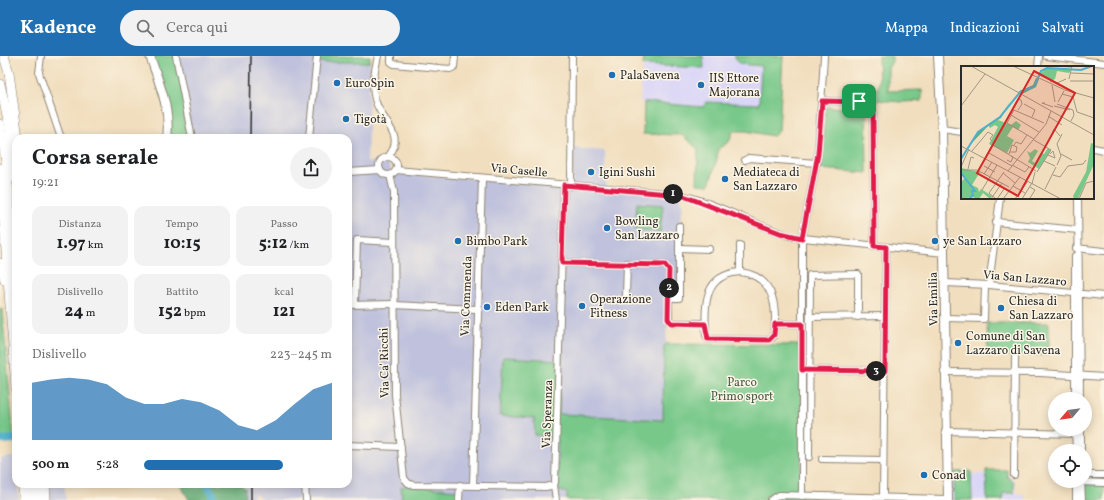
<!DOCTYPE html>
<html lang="it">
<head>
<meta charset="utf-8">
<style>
	:root { --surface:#fff; --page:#f2f2f2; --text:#202124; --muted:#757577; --accent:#1f6fb2 }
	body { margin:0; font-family:Vollkorn,serif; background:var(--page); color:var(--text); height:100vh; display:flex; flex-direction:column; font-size:15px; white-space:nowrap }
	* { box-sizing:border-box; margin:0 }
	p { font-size:13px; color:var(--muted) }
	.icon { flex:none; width:22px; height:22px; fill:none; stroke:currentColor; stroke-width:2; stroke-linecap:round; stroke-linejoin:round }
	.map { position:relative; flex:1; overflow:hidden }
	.drawer { position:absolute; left:12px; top:78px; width:340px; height:354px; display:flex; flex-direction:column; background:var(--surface); border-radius:12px; box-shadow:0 2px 10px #0003 }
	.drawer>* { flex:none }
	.needle { width:26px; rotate:241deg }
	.buttons { position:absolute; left:1048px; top:336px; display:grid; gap:8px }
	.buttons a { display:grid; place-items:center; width:44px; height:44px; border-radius:50%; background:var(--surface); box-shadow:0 2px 10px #0003; font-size:20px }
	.pin { position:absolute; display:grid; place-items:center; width:34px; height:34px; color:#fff; margin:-17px; border-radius:8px; box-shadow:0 2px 6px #0006 }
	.km { position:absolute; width:20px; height:20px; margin:-10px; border-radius:50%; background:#222; color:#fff; font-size:11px; line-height:20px; text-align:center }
	.round { display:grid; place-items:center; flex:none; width:42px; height:42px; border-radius:21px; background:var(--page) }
	.overview { display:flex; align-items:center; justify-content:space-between; height:68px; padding:0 20px }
	h1 { font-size:22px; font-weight:700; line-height:30px }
	.stats { display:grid; grid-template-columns:repeat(3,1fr); gap:6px; height:68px; padding:4px 20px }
	.stats div { display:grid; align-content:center; border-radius:10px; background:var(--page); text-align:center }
	.stats b { font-size:17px; font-weight:700 }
	.stats small { font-size:11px; font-weight:400 }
	.stats p { font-size:11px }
	.chart { height:112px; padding:8px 20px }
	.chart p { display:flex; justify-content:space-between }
	.chart svg { width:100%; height:72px; margin-top:4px; fill:var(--accent); opacity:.7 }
	ul { padding:0 20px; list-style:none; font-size:13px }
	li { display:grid; grid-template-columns:64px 48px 1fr; align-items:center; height:30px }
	li i { height:10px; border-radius:5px; background:var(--accent) }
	header { display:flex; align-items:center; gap:24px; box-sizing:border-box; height:56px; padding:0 20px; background:var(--accent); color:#fff }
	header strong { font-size:19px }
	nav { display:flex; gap:22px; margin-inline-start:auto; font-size:14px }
	.search { width:280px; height:36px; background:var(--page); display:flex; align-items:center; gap:10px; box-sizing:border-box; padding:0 14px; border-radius:22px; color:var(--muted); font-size:15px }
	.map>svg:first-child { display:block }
	.built { fill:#dad6f7 }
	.industrial { fill:#c0c2dd }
	.green { fill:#77c889; stroke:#517a5a }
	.forest { fill:#61ac75; stroke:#466c50 }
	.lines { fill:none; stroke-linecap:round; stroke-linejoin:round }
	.river { stroke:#4eb0cd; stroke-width:8 }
	.minor-casing { stroke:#8e8474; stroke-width:8 }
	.major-casing { stroke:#8e8474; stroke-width:10 }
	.highway-casing { stroke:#8e8474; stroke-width:10 }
	.minor { stroke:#fff; stroke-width:6 }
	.major { stroke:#fff; stroke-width:8 }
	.highway { stroke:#fff; stroke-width:9 }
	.rail { stroke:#2b2b2b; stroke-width:1.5 }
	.route-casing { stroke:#fff; stroke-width:8 }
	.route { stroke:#e11d48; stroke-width:5 }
	.poi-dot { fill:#1f6fb2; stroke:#fcf5e5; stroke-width:1.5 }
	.labels { text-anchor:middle; stroke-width:3; stroke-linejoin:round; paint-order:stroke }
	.poi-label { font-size:12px; fill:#2b2b2b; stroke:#fcf5e5; text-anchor:start }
	.street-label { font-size:12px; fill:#2b2b2b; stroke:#fcf5e5 }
	.park-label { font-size:12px; fill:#425a47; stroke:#fcf5e5 }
	.inset-river { fill:none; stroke:#4eb0cd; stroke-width:2 }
	.inset-road { fill:none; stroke:#a29683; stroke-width:1 }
	.view { fill:#d62828; fill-opacity:0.15; stroke:#d62828; stroke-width:2 }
	.inset-edge { fill:none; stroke:#2b2b2b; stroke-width:2 }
</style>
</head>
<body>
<header>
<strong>Kadence</strong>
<div class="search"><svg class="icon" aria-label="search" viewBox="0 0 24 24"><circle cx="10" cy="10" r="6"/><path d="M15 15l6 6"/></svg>Cerca qui</div>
<nav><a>Mappa</a><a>Indicazioni</a><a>Salvati</a></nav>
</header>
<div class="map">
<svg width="1104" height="444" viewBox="0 0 1104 444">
	<rect width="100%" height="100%" fill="#fcf5e5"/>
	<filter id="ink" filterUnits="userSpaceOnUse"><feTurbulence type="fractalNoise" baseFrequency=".025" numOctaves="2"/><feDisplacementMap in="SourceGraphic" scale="8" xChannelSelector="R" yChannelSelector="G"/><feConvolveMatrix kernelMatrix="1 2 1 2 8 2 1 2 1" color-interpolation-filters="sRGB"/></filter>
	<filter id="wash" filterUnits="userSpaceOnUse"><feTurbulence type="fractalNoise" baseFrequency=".012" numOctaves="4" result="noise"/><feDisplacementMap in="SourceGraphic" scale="16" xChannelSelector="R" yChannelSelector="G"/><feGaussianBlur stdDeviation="0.9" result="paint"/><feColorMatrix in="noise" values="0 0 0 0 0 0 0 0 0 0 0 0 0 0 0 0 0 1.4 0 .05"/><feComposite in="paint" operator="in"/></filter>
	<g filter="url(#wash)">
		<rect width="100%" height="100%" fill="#f1debe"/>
		<g class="built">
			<polygon points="703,0 734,0 740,8 761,10 759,48 706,46 703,51 640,46 643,9 703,12"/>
			<polygon points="949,417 1008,419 1015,425 1016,437 1022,438 1026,444 950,444"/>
		</g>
		<g class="industrial">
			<polygon points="173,0 317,0 329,6 370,6 367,107 385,102 392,116 573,131 572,92 605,95 606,131 680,139 683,150 679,172 679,246 667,247 665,364 559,358 534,362 558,383 568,437 567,444 263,444 254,438 253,444 245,444 245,428 348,428 348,82 190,82"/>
			<polygon points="16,400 16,428 18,428 19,444 0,444 0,403"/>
			<polygon points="51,428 64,428 66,444 50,444 49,430"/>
		</g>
		<g class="green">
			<polygon points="150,0 176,0 192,82 167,82 169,67"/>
			<polygon points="317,0 370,0 370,6 329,6 327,7 316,5"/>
			<polygon points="644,0 703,0 704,12 643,9"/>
			<polygon points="734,0 783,0 779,75 773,80 746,75 733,75 729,86 718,93 717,103 709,129 697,128 698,93 682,79 643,78 644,46 703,51 706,46 759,48 761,10 740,8"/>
			<polygon points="878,0 892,0 892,6 888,12 888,35 922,34 922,45 901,46 876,44 876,55 862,43 863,40 859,40 859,36 879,32"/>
			<polygon points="826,51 866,53 867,117 821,113"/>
			<polygon points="637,147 663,149 660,176 635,173"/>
			<polygon points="0,253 2,253 14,383 0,384"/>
			<polygon points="987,267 1049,267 1049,299 988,300"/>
			<polygon points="666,288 803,289 801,441 814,442 814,444 567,444 567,437 557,434 558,383 535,379 534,362 500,360 503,301 560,304 559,358 663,364 664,290"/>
			<polygon points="986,414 1007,414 1007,421 1014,426 1014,437 1003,437 1003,444 987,444"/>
			<polygon points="971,415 972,444 954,444 954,416"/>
			<polygon points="1081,428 1104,428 1104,444 1082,444"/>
			<polygon points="408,430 458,434 457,444 402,444 401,431"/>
		</g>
		<polygon class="forest" points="180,428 240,428 245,432 245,444 189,444"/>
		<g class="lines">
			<g class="river">
				<polyline points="0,384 16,383"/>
				<polyline points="207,428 216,444"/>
			</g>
		</g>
	</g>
	<g filter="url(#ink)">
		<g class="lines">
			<g class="minor-casing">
				<g id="minor">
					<polyline points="41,0 39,17 61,82"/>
					<polyline points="176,0 192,82"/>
					<path d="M378 0C375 14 371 29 375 43 381 67 407 78 388 101"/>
					<polyline points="391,0 391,6 394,8 450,13 454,11 455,1"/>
					<polyline points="1046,0 1104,7"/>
					<polyline points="1038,11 1039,0"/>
					<polyline points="822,45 864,46 869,49 873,55 874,190"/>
					<polyline points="942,73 962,76"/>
					<polyline points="309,82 317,0"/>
					<polyline points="1093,92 1104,94"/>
					<circle cx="388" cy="110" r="9"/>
					<polyline points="745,104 749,102 817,107"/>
					<path d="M396 114 676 138C717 146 754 170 794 181L944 197"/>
					<polyline points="348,116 380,114"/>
					<polyline points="390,119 394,136 395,339 404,422 408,427 413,429 546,431 554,429 555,426 564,129"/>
					<polyline points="571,130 572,0"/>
					<polyline points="1078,142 1080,343"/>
					<polyline points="996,166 1078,174"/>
					<polyline points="740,189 740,216"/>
					<polyline points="679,192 709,193"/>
					<polyline points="1076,192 1104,195"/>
					<polyline points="562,207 665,209 669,214 669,265 673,267 705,267"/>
					<path d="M740 216C766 219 775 237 775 262 775 268 775 275 773 281L768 284 708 283 706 279C705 251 702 219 740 216Z"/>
					<polyline points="945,227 989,229 1104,240"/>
					<polyline points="989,229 1000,142"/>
					<polyline points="626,240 627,207"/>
					<polyline points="669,242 679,242 679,170"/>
					<polyline points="355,248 357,184 394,186"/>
					<polyline points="348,249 394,248"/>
					<polyline points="394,249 476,253"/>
					<polyline points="810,261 885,260"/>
					<polyline points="945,262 984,263 985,229"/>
					<polyline points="775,268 802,268"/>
					<polyline points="806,314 885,315"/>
					<polyline points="944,316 1040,317 1104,321"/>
					<polyline points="1075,343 1075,200"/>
					<polyline points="1075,373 1076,395"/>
					<polyline points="1081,373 1081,395"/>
					<polyline points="945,375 1081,378"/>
					<polyline points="348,389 401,391"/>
					<polyline points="809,401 810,219 858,218 858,261"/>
					<polyline points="822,403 883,404"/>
					<polyline points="1014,419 1015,300"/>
					<polyline points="1085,419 1104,419"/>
					<polyline points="1076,425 1076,444"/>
					<polyline points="1081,425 1082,444"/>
					<polyline points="1081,426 1104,427"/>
					<polyline points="305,428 306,444"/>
					<polyline points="473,429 482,122"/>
					<polyline points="554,429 556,444"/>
					<polyline points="802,440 802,182 818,98 824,0"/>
					<polyline points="883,441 886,191"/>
					<polyline points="459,444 460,429"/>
					<polyline points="771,444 779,439 947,443"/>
				</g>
			</g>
			<g class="major-casing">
				<g id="major">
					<path d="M150 0C159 27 171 53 167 82"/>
					<polyline points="938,0 942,73 948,444"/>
				</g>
			</g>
			<g class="highway-casing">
				<g id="highway">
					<polyline points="4,0 9,17 18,82"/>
					<polyline points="0,28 9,68 16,123"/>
					<polyline points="0,68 7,112 16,233"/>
					<polyline points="0,112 16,332"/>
					<polyline points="0,207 5,224"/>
					<polyline points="23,428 24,444"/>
					<polyline points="30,428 31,444"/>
					<polyline points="38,428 39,444"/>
					<polyline points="45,428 46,444"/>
				</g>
			</g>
			<use href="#minor" class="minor"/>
			<use href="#major" class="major"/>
			<use href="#highway" class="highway"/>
			<g class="rail">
				<polyline points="250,82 251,0"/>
				<polyline points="251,444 251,428"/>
			</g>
		</g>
	</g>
	<g class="lines" filter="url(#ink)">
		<g class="route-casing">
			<polygon id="route" points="822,45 864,46 869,49 873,55 874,190 886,191 885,315 802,314 802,268 775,268 774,279 769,284 708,283 705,268 671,267 668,263 669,214 665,209 562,207 564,129 681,139 780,177 802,182 818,98"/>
		</g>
		<use href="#route" class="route"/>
	</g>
	<g class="poi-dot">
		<circle cx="612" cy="19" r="4"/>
		<circle cx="337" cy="27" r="4"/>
		<circle cx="701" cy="29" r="4"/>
		<circle cx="346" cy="63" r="4"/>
		<circle cx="591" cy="116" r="4"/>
		<circle cx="725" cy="123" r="4"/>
		<circle cx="607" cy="172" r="4"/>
		<circle cx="458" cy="185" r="4"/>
		<circle cx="935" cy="185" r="4"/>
		<circle cx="582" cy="250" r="4"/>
		<circle cx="487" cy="251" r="4"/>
		<circle cx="1001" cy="252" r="4"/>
		<circle cx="958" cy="287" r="4"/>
		<circle cx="924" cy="419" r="4"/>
	</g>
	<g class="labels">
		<g class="poi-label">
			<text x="620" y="23">PalaSavena</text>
			<text x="709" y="26">IIS Ettore<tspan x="709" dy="14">Majorana</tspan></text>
			<text x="345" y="31">EuroSpin</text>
			<text x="354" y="67">Tigotà</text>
			<text x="599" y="120">Igini Sushi</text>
			<text x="733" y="120">Mediateca di<tspan x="733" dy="14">San Lazzaro</tspan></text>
			<text x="615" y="169">Bowling<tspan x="615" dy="14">San Lazzaro</tspan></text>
			<text x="466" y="189">Bimbo Park</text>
			<text x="943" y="189">ye San Lazzaro</text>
			<text x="590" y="247">Operazione<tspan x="590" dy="14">Fitness</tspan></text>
			<text x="1009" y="249">Chiesa di<tspan x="1009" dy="14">San Lazzaro</tspan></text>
			<text x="495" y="255">Eden Park</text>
			<text x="966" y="284">Comune di San<tspan x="966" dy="14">Lazzaro di Savena</tspan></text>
			<text x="932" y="423">Conad</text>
		</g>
		<g class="street-label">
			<text transform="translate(519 114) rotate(5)" y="4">Via Caselle</text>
			<text transform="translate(1025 222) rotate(5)" y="4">Via San Lazzaro</text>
			<text transform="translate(466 240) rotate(-88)" y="4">Via Commenda</text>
			<text transform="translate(933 243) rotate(-91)" y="4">Via Emilia</text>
			<text transform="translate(384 307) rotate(-91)" y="4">Via Ca' Ricchi</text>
			<text transform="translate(547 358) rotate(-88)" y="4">Via Speranza</text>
		</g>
		<g class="park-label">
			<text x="742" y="330">Parco<tspan x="742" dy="14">Primo sport</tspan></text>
		</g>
	</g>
	<g transform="translate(961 10)">
		<rect width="133" height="133" fill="#f1debe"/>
		<path d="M86 2 93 3 110 4 108 7 96 5 94 13 90 15 78 9ZM37 54 50 59 55 55 60 59 57 64 52 61 46 70 53 74 46 87 28 78 37 61 34 59 29 62 27 59ZM130 77 133 78V98L117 133H113L112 130 125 106ZM87 82 90 84 78 103 67 96 69 92 66 85 69 87 74 83 77 85 71 95 74 97 80 87 83 88ZM0 102 19 106 11 119 17 122 18 126 20 123 31 130 29 133 22 127 18 133 11 131 0 133V116L4 112 6 114 0 107Z" fill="#77c889"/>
		<path d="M75 12 78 13 75 21 61 28 57 26 72 19ZM49 36 40 52 27 60 8 80 17 66 39 51Z" fill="#61ac75"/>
		<path class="inset-river" d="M0 93 17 66 39 51 60 25 73 21 80 5 86 2 120 4 131 0M0 107 14 125H11L12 129 8 133"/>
		<path class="inset-road" d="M10 0 133 69M52 0 104 24 133 32M93 0 110 1M110 7 133 8M108 13 111 0M89 15 96 17 105 13M109 15H133M91 19 94 36M101 28 112 31 116 46 133 52M57 33 60 34 61 38 57 44M97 36 103 25M84 37H81L92 41M63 38 74 44 71 51M96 38 112 44 113 49 110 55M0 40 24 8M93 40 109 44M50 49 78 66M87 50 101 59M90 70 93 63 99 70M73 73 46 57 53 44 83 57M73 74 90 84 76 106M32 79 75 105M53 79 55 76 60 78 66 69M0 80 100 133M11 85 27 66 32 69 29 73 33 77 24 93M28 87 51 100M48 88 51 79 56 81 55 86H49M100 88 111 94M87 89 94 92 92 85 89 88M46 94 50 96 52 91 50 90M83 95 94 100M51 99 64 106 68 101M96 99 100 90 96 78 101 68M23 100 34 106M0 101 8 83M7 103 10 91 13 92M0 104H16L48 121M47 105 85 58 90 45M42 107 54 117M23 108 31 96M92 109 99 111 107 100 122 98 125 94M71 118 74 106M52 120 64 127M69 121 74 124 69 132M84 123 95 101M21 124 36 99M30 133 41 117M35 133 28 127 43 106M36 133 43 123M42 133 59 111M54 133 67 115M61 133 71 117M118 133 125 117 133 115"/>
		<path class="view" d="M73 5 114 27 57 130 16 107Z"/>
		<rect width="133" height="133" class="inset-edge"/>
	</g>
</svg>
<div class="buttons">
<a><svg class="needle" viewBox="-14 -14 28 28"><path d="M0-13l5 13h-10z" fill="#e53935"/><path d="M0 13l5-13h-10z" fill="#757577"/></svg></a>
<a><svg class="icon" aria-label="locate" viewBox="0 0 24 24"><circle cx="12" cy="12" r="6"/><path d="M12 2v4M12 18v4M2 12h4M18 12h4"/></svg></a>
</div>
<div class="pin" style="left:859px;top:45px;background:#1e9e55"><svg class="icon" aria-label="arrive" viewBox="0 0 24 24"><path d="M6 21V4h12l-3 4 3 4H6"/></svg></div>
<b class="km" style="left:673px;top:138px">1</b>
<b class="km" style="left:669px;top:232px">2</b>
<b class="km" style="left:876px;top:315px">3</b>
<section class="drawer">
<div class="overview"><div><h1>Corsa serale</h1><p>19:21</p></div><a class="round"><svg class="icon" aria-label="share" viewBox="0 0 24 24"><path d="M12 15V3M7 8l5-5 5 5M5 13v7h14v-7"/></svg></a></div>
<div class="stats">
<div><p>Distanza</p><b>1.97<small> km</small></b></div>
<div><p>Tempo</p><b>10:15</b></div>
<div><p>Passo</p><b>5:12<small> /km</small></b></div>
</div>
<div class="stats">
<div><p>Dislivello</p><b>24<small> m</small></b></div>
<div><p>Battito</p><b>152<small> bpm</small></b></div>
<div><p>kcal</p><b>121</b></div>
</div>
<div class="chart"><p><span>Dislivello</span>223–245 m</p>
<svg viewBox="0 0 160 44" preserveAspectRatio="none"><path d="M0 44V9L10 7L20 6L30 7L40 10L50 18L60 22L70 22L80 19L90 21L100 26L110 35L120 38L130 32L140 22L150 13L160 9V44z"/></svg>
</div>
<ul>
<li><b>500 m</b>5:28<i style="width:74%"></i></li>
</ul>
</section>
</div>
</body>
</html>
